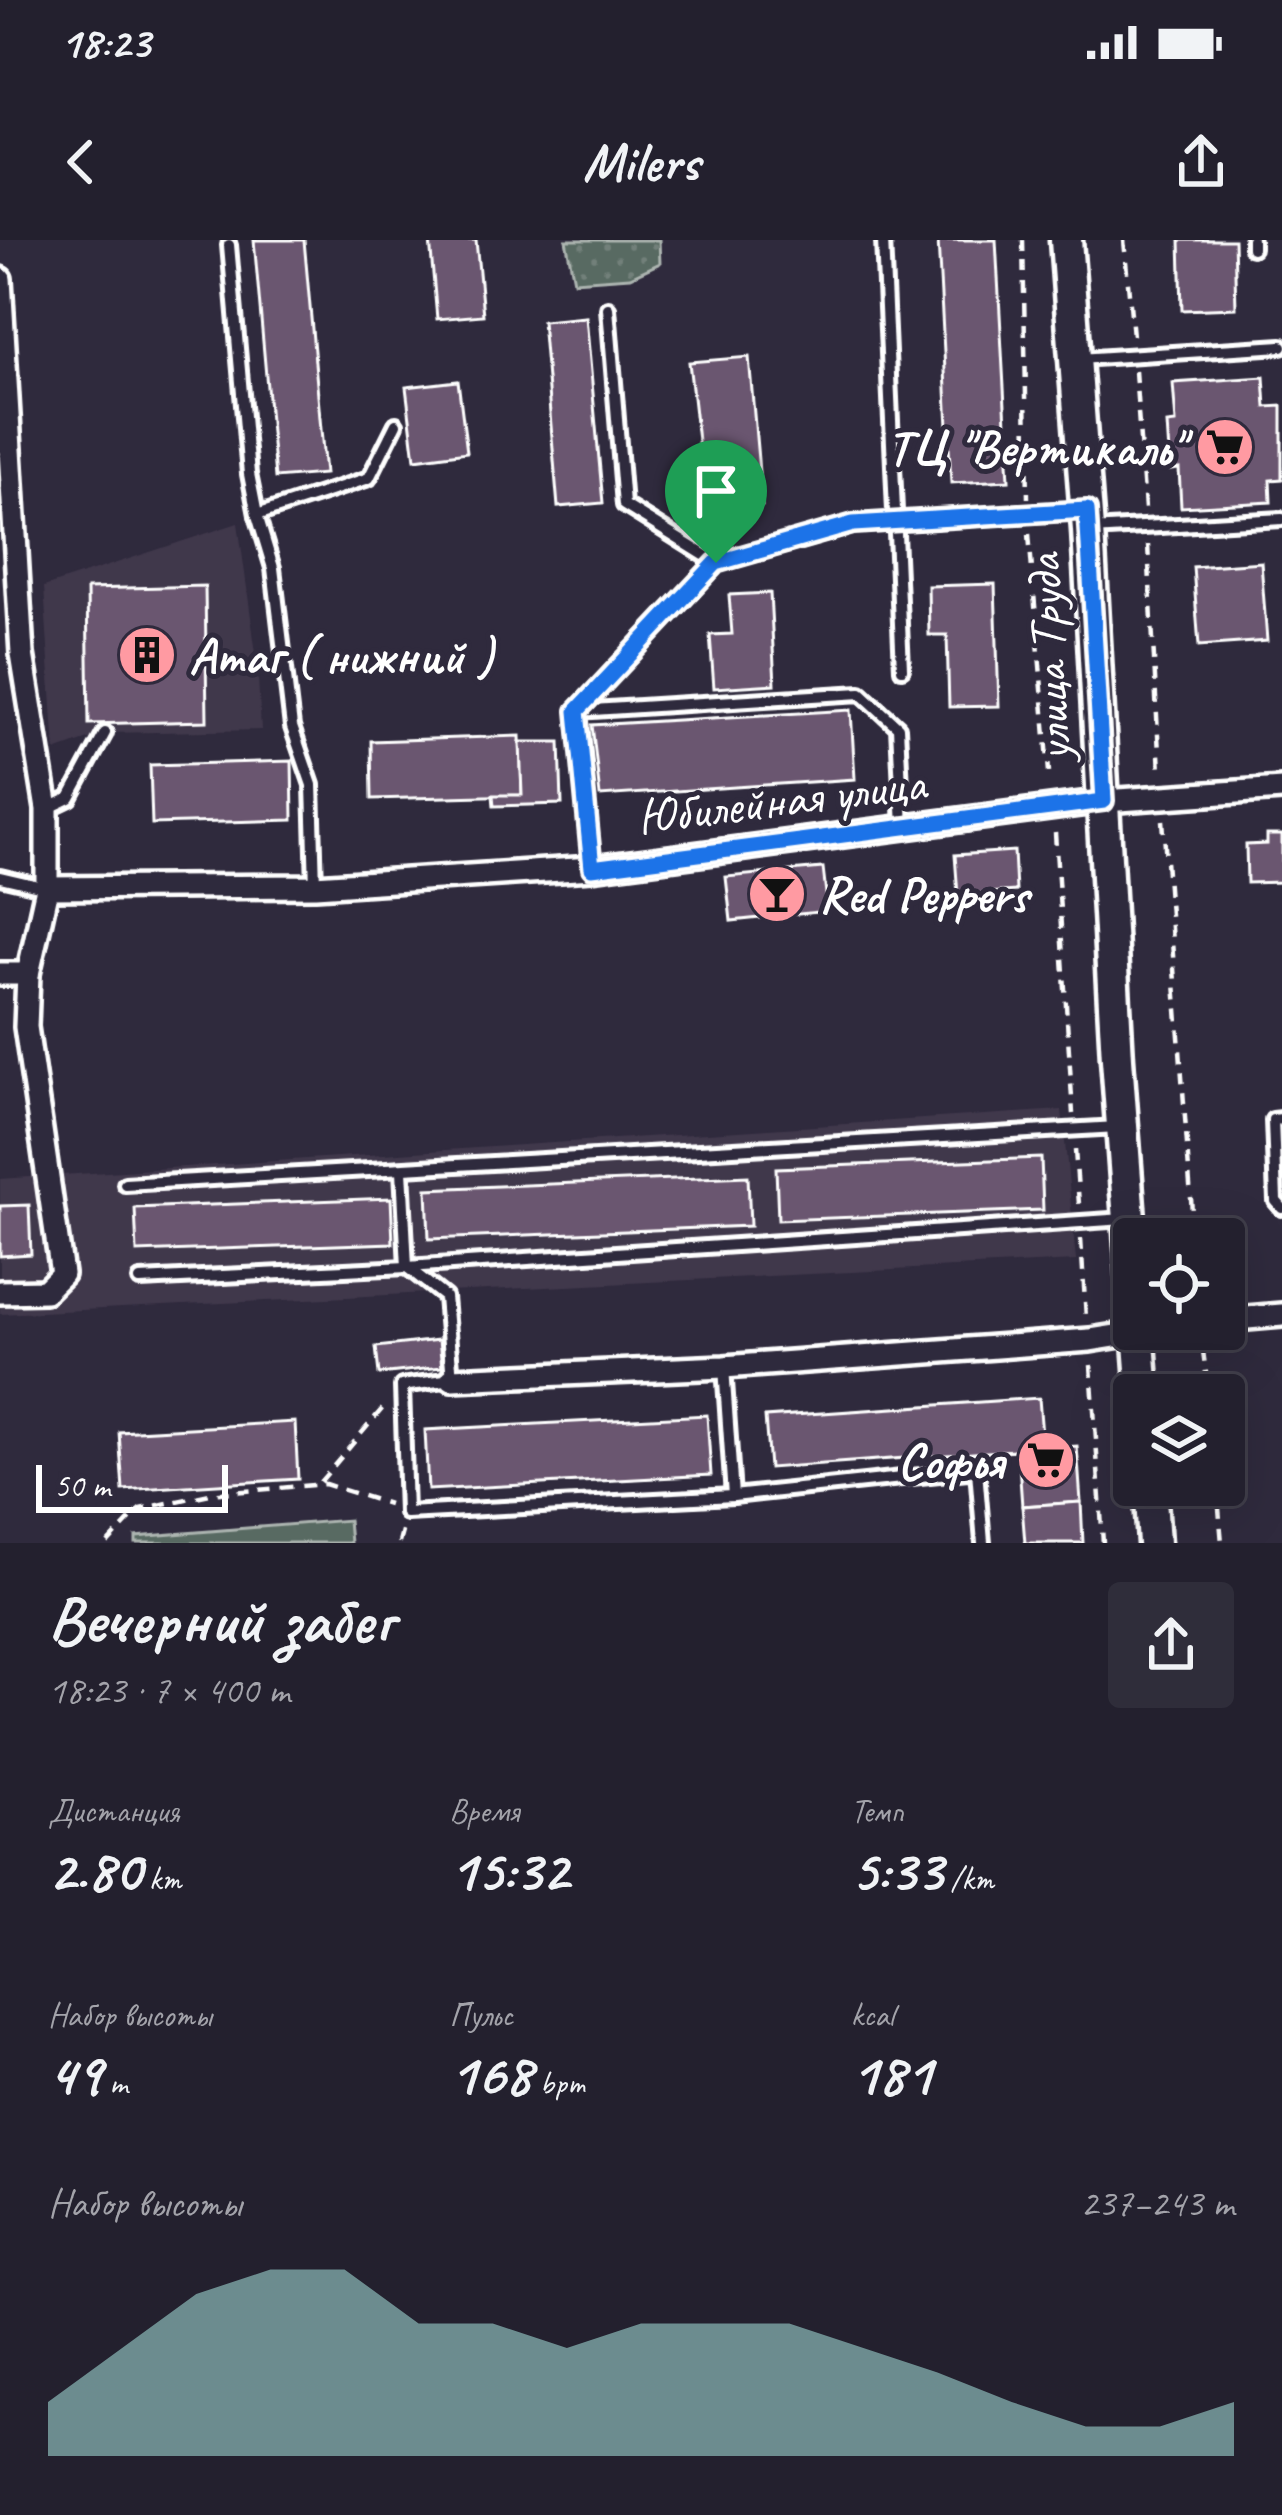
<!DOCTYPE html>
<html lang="ru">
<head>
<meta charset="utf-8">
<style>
	:root { --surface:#23202e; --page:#2f2d3a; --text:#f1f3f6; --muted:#a3a3aa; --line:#403e4a; --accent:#8bbbb9 }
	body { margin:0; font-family:Caveat,sans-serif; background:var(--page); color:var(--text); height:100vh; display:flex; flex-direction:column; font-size:45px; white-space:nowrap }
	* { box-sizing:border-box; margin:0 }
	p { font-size:39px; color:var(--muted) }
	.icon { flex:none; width:66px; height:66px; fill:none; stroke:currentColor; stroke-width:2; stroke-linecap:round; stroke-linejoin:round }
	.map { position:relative; height:1303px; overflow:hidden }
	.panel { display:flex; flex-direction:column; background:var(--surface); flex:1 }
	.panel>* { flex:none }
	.buttons { position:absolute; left:1113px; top:978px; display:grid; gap:24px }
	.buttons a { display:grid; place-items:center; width:132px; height:132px; border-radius:12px; background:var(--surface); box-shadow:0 12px 48px #0002,0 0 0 3px var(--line); font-size:60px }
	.scale { position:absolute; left:36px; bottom:30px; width:192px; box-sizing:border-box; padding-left:12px; border:6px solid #fff; border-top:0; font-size:33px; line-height:42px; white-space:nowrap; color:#fff; -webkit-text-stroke:9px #2f2a3d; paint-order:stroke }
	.pin { position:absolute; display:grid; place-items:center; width:102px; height:102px; color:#fff; margin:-123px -51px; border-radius:50% 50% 50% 0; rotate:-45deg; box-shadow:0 0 12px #0007 }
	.pin .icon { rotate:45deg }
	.round { display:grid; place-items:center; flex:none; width:126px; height:126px; border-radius:12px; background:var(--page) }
	.headline { display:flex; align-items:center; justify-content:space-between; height:204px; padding:0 48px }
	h1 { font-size:66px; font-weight:800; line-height:90px }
	.figures { display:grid; grid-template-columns:repeat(3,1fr); gap:18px; height:204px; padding:12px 48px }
	.figures div { display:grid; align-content:center }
	.figures b { font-size:60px; font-weight:800 }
	.figures small { font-size:33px; font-weight:400 }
	.figures p { font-size:33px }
	.chart { height:336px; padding:24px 48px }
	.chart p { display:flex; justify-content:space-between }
	.chart svg { width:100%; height:216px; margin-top:12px; fill:var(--accent); opacity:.7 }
	.status { display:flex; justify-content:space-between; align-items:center; height:84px; padding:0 60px; background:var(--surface); direction:ltr }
	.status svg { height:33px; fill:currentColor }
	header { display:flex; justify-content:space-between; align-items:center; height:156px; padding:0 48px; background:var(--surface); font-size:54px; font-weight:800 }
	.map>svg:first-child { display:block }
	.built { fill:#41384c }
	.green { fill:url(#green-dots); stroke:#acb4b0; stroke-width:3 }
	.pitch { fill:#596a62; stroke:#acb4b0; stroke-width:3 }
	.building { fill:#6b576f; stroke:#fff; stroke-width:3 }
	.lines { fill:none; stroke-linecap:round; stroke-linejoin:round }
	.lane-casing { stroke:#fff; stroke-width:20 }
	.street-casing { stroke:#fff; stroke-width:30 }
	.secondary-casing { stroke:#fff; stroke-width:39 }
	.path { stroke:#fff; stroke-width:4.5; stroke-dasharray:12 9; stroke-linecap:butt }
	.lane { stroke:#2f2a3d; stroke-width:10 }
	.street { stroke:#2f2a3d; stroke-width:21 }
	.secondary { stroke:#2f2a3d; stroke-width:30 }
	.route-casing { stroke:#fff; stroke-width:24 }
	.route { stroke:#1a73e8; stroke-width:15 }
	.labels { text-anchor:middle; stroke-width:10; stroke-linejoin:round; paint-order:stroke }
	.poi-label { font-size:51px; font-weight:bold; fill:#fff; stroke:#2f2a3d; text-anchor:end }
	.street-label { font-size:51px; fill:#fff; stroke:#2f2a3d }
</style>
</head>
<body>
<div class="status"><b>18:23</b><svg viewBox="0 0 49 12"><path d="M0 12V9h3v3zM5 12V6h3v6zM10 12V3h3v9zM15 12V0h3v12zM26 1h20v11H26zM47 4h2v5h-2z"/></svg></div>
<header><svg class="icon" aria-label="back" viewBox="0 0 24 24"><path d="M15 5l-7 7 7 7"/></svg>Milers<svg class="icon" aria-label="share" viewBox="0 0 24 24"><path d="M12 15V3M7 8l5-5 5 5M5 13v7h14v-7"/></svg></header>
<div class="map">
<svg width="1282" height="1303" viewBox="0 0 1282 1303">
	<defs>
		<pattern id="green-dots" width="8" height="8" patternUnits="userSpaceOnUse" patternTransform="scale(3)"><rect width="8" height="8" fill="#596a62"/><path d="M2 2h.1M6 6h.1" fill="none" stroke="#72807a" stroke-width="1.8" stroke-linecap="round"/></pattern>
	</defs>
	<rect width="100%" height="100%" fill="#2f2a3d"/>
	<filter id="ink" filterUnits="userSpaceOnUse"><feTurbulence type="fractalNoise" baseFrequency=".00833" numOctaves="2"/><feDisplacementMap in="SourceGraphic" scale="24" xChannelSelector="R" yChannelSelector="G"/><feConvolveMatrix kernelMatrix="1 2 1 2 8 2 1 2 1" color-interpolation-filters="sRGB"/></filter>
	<g filter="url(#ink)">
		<g class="built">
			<polygon points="238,283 257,421 261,490 105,493 55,511 44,347"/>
			<polygon points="1062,870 1076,1021 0,1074 0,939"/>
		</g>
		<polygon class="green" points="566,0 659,0 660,23 630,37 574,41"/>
		<polygon class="pitch" points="348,1280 350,1303 136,1303 136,1297"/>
		<g class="building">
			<polygon points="254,0 304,0 325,234 275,238"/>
			<polygon points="430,0 476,0 483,75 437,79"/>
			<polygon points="938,0 996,0 1009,240 951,243"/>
			<polygon points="1180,0 1234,0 1236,68 1182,70"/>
			<polygon points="586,77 603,263 558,267 542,81"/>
			<polygon points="749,117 762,266 706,271 689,122"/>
			<polygon points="1264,137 1266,167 1282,166 1282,239 1270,240 1271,262 1181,267 1179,229 1170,230 1167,184 1176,183 1173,143"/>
			<polygon points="458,141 467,212 415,219 406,147"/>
			<polygon points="1261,322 1267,401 1199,406 1193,327"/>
			<polygon points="995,344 999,466 949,467 947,395 929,395 928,346"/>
			<polygon points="205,346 207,481 89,484 87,349"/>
			<polygon points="770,353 775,444 714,448 710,395 732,394 729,355"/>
			<polygon points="851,470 855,539 600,556 592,485"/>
			<polygon points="520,496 522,555 372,559 371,501"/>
			<polygon points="520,502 560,502 562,564 494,566 493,555 522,555"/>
			<polygon points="292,521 293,580 152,584 150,525"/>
			<polygon points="1267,595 1282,595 1282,642 1247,643 1246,605 1267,604"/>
			<polygon points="1014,611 1016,651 958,655 955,615"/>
			<polygon points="823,628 828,671 731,681 726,637"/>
			<polygon points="1041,918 1043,970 778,980 776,928"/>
			<polygon points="748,936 750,986 429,999 427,949"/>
			<polygon points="391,958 393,1003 137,1012 135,968"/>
			<polygon points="29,965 31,1014 0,1016 0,966"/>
			<polygon points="439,1100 442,1127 379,1134 376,1107"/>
			<polygon points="1039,1158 1043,1208 769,1228 765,1177"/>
			<polygon points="707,1175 711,1235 428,1250 425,1190"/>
			<polygon points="295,1182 298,1239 123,1250 119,1192"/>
			<polygon points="1077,1206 1081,1262 1022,1266 1018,1210"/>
			<polygon points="1081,1262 1083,1303 1025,1303 1022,1266"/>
		</g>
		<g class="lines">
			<g class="lane-casing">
				<g id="lane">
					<polyline points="883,0 902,429"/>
					<polyline points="1252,0 1252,8"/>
					<polyline points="229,5 249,234 257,275 273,328 292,487 312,545 315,646"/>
					<polyline points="608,68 624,265 717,323"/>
					<polyline points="1078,119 1282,106"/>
					<polyline points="257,275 369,238 396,184"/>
					<polyline points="1091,290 1282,279"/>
					<polyline points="577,471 861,453 898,487 903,587"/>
					<polyline points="47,569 70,558 105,493"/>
					<polyline points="592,628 577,471 717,323 852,285 1083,270"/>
					<polyline points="0,637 47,648"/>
					<polyline points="1282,879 1273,880 1276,961 1282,968"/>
					<polyline points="402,930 407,1027 445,1057 452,1139 402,1146 406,1273 733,1256 977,1230 983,1303"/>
					<polyline points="125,944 1118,887"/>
					<polyline points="140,1040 407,1027 1125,979"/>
					<polyline points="724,1127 733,1256"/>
				</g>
			</g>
			<g class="street-casing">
				<g id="street">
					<polyline points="0,39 22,414 47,569 47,648 28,734 0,734"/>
					<polyline points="47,648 315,646 592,628 1104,561 1282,549"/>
					<polyline points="0,1052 45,1051 62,1034 26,787 28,734"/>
					<polyline points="1224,1080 1282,1075"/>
					<polyline points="452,1139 724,1127 1090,1100 1159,1089"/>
				</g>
			</g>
			<g class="secondary-casing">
				<g id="secondary">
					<polyline points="1066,0 1088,290 1117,819 1134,1046"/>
					<polyline points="1138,1089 1143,1155"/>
					<polyline points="1150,1245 1154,1303"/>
				</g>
			</g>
			<g class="path">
				<polyline points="1023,0 1028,258"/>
				<polyline points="1124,0 1133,96"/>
				<polyline points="1135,131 1145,269"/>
				<polyline points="1029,294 1049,532"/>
				<polyline points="1148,305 1160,533"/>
				<polyline points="1163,580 1194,999"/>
				<polyline points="1055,593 1073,874"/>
				<polyline points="1075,910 1079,964"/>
				<polyline points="1081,999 1086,1078"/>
				<polyline points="1200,1089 1209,1155"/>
				<polyline points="1091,1125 1103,1303"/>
				<polyline points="320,1242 383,1168"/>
				<polyline points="1217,1245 1222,1303"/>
				<polyline points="108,1303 140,1269 210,1254 325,1244 388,1264"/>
				<polyline points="399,1303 403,1288"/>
			</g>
			<use href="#lane" class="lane"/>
			<use href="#street" class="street"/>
			<use href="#secondary" class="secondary"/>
		</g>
	</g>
	<g class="lines" filter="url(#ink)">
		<g class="route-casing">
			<polygon id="route" points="1087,270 1104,561 592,628 577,471 716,323 853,284"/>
		</g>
		<use href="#route" class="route"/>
	</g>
	<defs>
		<g id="supermarket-disc" transform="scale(3)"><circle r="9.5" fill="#ff9aa2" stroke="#2f2a3d"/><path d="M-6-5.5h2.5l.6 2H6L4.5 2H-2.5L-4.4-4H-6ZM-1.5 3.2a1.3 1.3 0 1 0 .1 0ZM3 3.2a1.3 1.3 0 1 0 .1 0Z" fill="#111"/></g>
		<g id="building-disc" transform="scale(3)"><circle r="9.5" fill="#ff9aa2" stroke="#2f2a3d"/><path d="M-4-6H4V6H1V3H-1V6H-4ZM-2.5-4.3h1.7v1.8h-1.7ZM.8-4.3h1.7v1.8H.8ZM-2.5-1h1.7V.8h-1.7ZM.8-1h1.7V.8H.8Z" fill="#111"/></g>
		<g id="bar-disc" transform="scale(3)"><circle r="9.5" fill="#ff9aa2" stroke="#2f2a3d"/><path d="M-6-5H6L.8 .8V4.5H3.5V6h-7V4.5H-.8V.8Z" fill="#111"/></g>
	</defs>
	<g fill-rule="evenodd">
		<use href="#supermarket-disc" x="1225" y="207"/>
		<use href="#building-disc" x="147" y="415"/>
		<use href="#bar-disc" x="777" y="654"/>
		<use href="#supermarket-disc" x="1046" y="1220"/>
	</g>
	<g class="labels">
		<g class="poi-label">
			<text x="1183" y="225">ТЦ "Вертикаль"</text>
			<text x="189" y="433" text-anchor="start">Атаг ( нижний )</text>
			<text x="819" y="672" text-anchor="start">Red Peppers</text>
			<text x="1004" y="1238">Софья</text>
		</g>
		<g class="street-label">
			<text transform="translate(1047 418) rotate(-93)" y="18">улица Труда</text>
			<text transform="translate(781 559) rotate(-7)" y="18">Юбилейная улица</text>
		</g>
	</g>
</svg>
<div class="buttons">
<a><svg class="icon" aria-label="locate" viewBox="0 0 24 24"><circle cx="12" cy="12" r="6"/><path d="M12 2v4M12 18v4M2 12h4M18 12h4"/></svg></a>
<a><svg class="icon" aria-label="layers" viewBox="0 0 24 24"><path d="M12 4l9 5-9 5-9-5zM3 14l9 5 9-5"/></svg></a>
</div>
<div class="scale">50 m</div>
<div class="pin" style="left:716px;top:323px;background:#1e9e55"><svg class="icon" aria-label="arrive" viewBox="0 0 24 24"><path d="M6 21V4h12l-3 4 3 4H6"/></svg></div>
</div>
<section class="panel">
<div class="headline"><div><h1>Вечерний забег</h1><p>18:23 · 7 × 400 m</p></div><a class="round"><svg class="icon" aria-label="share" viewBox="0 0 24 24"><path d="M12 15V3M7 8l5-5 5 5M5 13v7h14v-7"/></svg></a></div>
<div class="figures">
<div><p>Дистанция</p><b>2.80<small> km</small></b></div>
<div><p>Время</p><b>15:32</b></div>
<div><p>Темп</p><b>5:33<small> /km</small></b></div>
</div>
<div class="figures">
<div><p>Набор высоты</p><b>49<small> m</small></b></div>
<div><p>Пульс</p><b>168<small> bpm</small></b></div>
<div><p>kcal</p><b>181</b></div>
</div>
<div class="chart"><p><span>Набор высоты</span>237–243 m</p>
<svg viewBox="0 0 160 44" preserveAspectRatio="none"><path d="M0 44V33L10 22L20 11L30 6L40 6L50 17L60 17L70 22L80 17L90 17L100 17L110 22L120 27L130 33L140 38L150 38L160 33V44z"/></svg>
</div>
</section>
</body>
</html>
